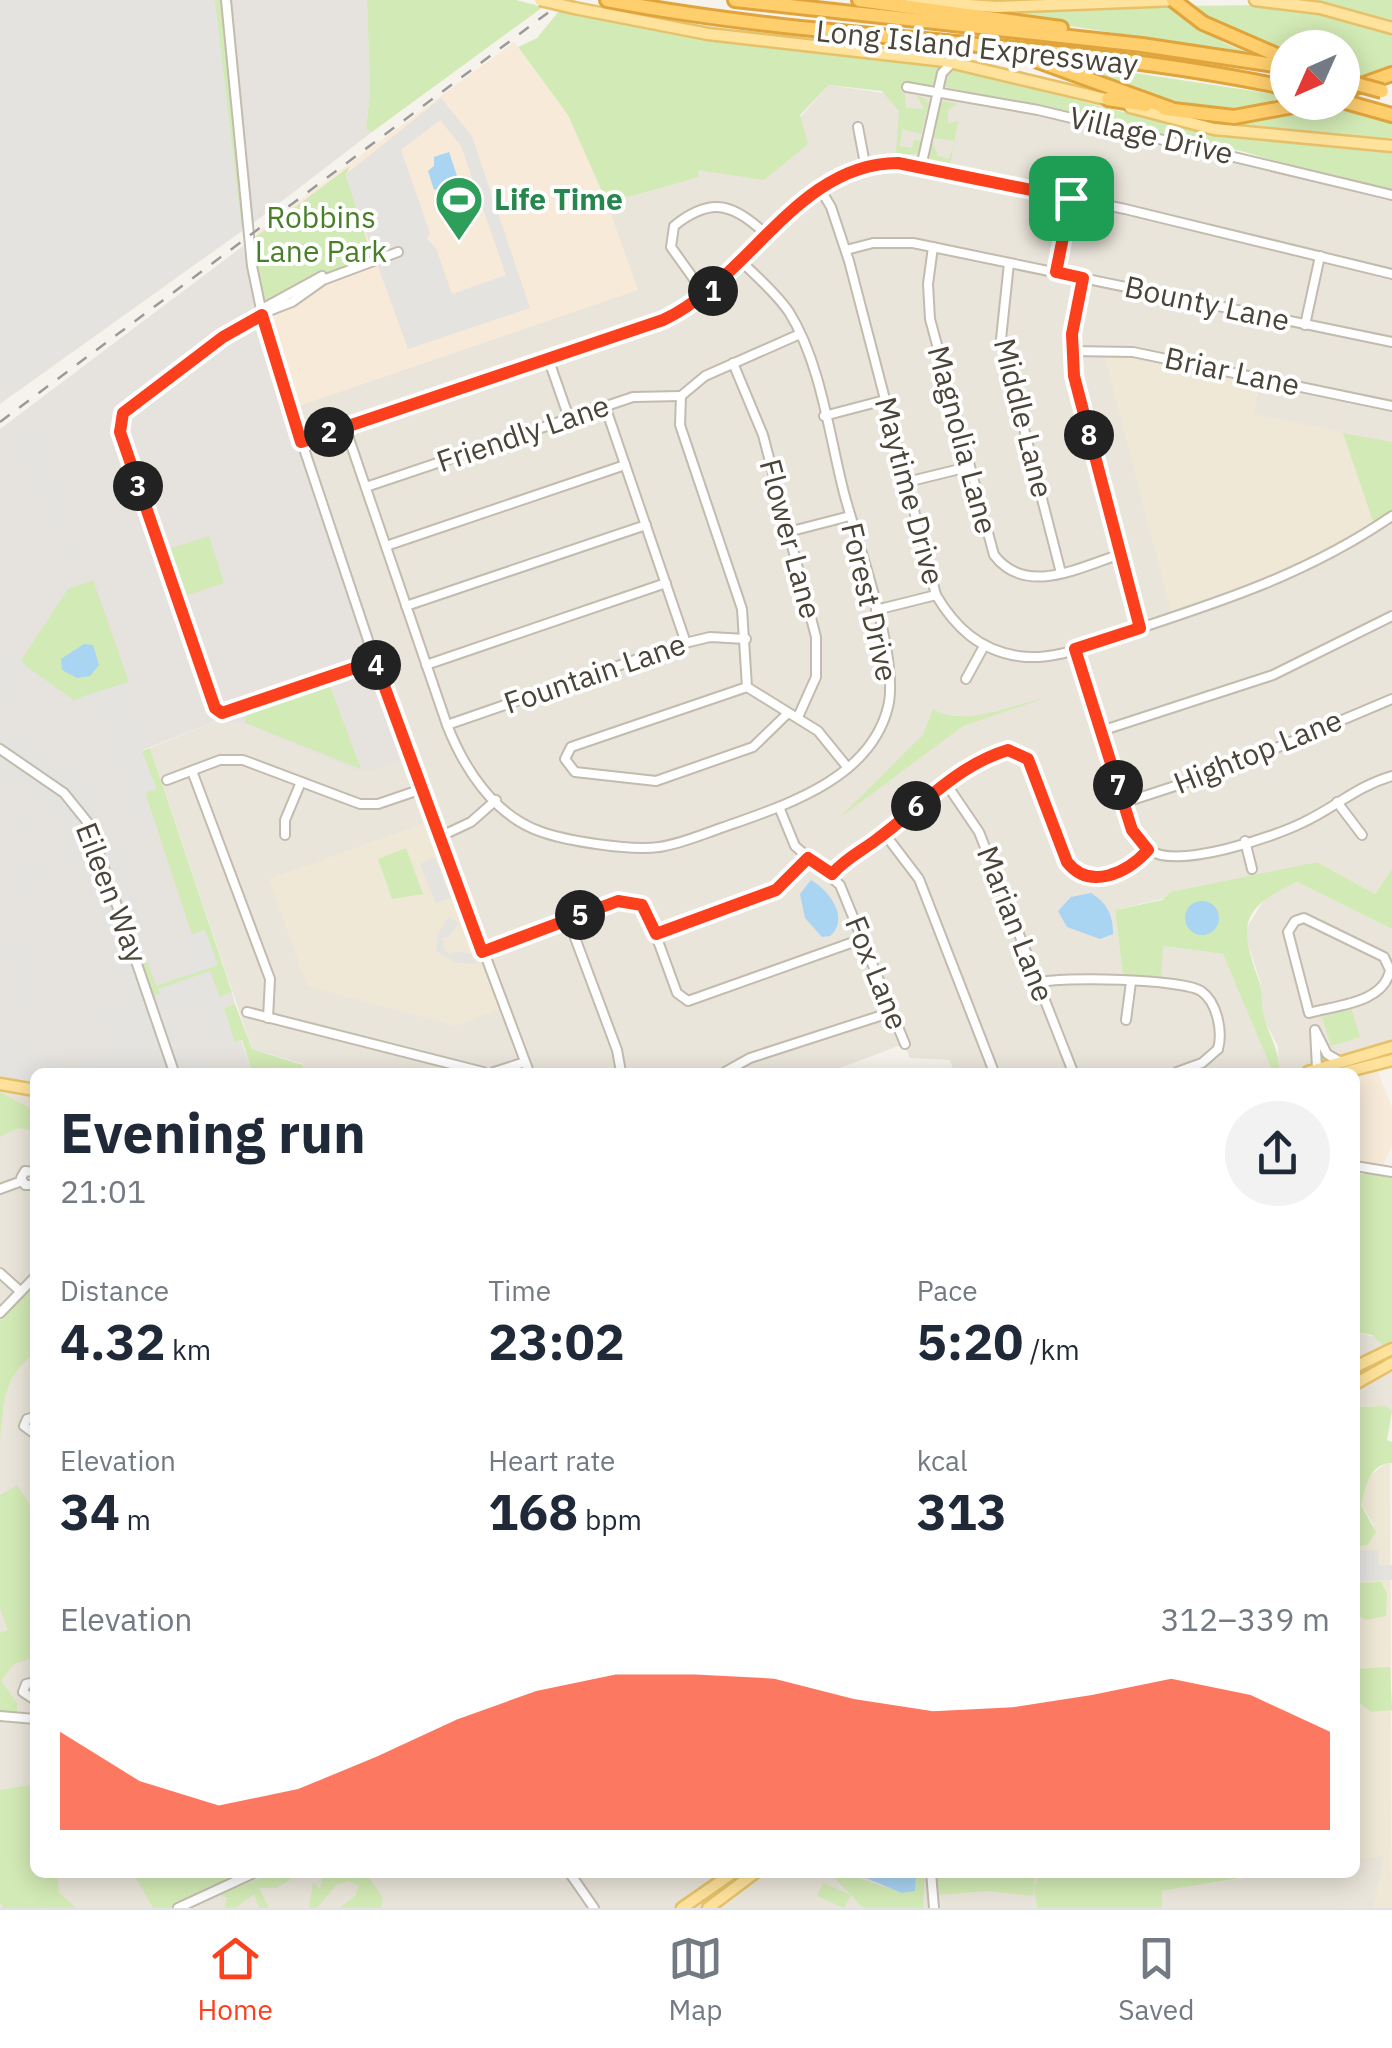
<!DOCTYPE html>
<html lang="en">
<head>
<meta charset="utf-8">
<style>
	:root { --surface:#fff; --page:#f2f2f3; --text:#1f2937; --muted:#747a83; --line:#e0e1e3; --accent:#fc3f1d }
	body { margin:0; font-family:"IBM Plex Sans",sans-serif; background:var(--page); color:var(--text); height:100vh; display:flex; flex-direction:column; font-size:38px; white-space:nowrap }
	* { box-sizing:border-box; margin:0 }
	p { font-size:32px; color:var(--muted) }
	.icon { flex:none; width:55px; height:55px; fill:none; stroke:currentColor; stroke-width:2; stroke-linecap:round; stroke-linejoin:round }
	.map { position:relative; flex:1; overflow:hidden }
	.panel { position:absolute; left:30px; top:1068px; width:1330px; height:810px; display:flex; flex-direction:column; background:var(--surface); border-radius:15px; box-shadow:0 5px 25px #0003 }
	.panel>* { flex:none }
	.needle { width:65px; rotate:225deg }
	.controls { position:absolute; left:1270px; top:30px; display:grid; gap:20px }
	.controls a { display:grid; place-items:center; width:90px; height:90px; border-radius:50%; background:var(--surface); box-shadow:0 5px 25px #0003; font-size:50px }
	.pin { position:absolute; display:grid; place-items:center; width:85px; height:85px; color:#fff; margin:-42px; border-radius:20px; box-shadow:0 5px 15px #0006 }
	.km { position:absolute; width:50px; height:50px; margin:-25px; border-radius:50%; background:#222; color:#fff; font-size:28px; line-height:50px; text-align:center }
	.round { display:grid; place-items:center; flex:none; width:105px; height:105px; border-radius:52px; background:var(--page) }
	.overview { display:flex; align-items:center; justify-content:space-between; height:170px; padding:0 30px }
	h1 { font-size:55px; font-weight:700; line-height:75px }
	.metrics { display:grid; grid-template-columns:repeat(3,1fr); gap:15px; height:170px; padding:10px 30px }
	.metrics div { display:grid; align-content:center }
	.metrics b { font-size:50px; font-weight:700 }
	.metrics small { font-size:28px; font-weight:400 }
	.metrics p { font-size:28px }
	.chart { height:280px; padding:20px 30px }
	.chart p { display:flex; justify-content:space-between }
	.chart svg { width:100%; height:180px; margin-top:10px; fill:var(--accent); opacity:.7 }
	.tab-bar { display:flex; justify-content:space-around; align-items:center; height:140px; border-top:2px solid var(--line); background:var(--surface); font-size:28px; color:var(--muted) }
	.tab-bar a { display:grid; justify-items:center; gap:5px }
	.tab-bar .selected { color:var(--accent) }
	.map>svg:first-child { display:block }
	.residential { fill:#eae5da }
	.commercial { fill:#f7ead8 }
	.industrial { fill:#e6e2dd }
	.education { fill:#efe8d6 }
	.green { fill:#d2eab5 }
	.parking { fill:#e5e3e0; fill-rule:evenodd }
	.water { fill:#a9d4f2 }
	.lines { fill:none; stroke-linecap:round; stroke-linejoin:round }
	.minor-casing { stroke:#c2bbae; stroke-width:12 }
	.major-casing { stroke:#e6c16a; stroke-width:15 }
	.highway-casing { stroke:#e0a43c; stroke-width:18 }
	.minor { stroke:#fff; stroke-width:8 }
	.major { stroke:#ffe39c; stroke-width:10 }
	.highway { stroke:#ffcf6e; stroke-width:12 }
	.rail { stroke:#9a9a9a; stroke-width:2.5; stroke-dasharray:12 12; stroke-linecap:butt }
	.major-bridge-casing { stroke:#e6c16a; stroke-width:15; stroke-linecap:butt }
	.highway-bridge-casing { stroke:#e0a43c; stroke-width:18; stroke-linecap:butt }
	.major-bridge { stroke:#ffe39c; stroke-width:10 }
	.highway-bridge { stroke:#ffcf6e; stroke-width:12 }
	.route-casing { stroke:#fff; stroke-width:20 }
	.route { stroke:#fc3f1d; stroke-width:12 }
	.labels { text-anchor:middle; stroke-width:8; stroke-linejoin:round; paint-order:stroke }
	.street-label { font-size:30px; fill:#4b4439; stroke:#fff }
	.leisure-label { font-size:30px; font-weight:bold; fill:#27864d; stroke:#fff; text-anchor:start }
	.park-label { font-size:30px; fill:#4a7f2a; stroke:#fff }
</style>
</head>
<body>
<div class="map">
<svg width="1392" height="1908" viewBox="0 0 1392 1908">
	<rect width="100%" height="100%" fill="#f6f3ec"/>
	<g class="residential">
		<polygon points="829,85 884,93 904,87 962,96 1392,195 1392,869 1375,894 1317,862 1115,910 1123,977 1163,946 1223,954 1275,1072 954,1072 950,1060 910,1058 904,1044 829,1072 304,1072 303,1064 252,1049 150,748 218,720 249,725 289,409 637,290 607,203 698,177 697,169 749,174"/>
		<polygon points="1297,882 1392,929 1392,1043 1348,1053 1298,1072 1279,1072 1278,1046 1263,1018 1261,984 1244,932 1267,895"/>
		<polygon points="0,1087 35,1091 35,1872 1042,1873 1035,1886 1037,1908 0,1908"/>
		<polygon points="1355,1332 1392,1341 1392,1411 1386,1406 1355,1407"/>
		<polygon points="1385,1855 1374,1908 1162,1908 1161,1891 1277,1873 1355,1872 1355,1860"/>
	</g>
	<g class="commercial">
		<polygon points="514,42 568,115 607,203 638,290 289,409 270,345 249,238"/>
		<polygon points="1377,1070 1392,1108 1392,1145 1381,1169 1355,1166 1355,1077"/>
	</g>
	<g class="industrial">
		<polygon points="0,0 367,0 370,92 366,128 372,132 248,227 228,30 242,231 0,404"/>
		<polygon points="243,246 266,330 410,757 376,770 358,771 249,725 218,720 143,750 156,789 145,793 192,934 218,965 220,996 232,992 235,1004 224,1008 234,1042 241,1040 252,1072 35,1072 0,1078 0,429"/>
	</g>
	<g class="education">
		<polygon points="1104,354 1260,382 1254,414 1343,432 1374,524 1270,581 1172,616"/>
		<polygon points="433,820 504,1007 456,1026 307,986 269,879"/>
		<polygon points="1390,1461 1392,1908 1374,1908 1385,1855 1355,1860 1355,1547 1367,1545 1374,1525 1361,1504 1368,1477"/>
	</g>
	<g class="green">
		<polygon points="192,0 225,0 248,223 221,242"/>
		<polygon points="367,0 516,0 543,7 372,132 366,129 370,92"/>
		<polygon points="1302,0 1392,0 1392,24"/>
		<polygon points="574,4 721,28 909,49 720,31"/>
		<polygon points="1258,5 1319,13 1392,35 1392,71 1372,79 1343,71 1342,48 1288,48 1287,56 1239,39 1184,6"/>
		<polygon points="1174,6 1224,43 1254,55 968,10 1040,12"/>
		<polygon points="559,11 680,36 943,66 933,85 904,87 906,108 924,109 916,95 929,100 924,100 929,102 921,134 902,129 900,146 912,148 914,140 923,141 920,154 896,154 899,111 882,91 829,85 800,115 808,144 764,180 698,170 699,177 607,203 568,115 518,47 537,38"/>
		<polygon points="1081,65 1287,96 1288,102 1257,113 1186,110 1075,68"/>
		<polygon points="955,68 1195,131 1392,151 1392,195 1245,152 945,87 947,70"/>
		<polygon points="944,101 957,104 948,110 948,124 958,121 950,165 932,161 929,155 932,142 938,156 949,159 955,141 933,138 939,103"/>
		<path d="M1322 104 1392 123V142L1221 127 1178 115C1227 122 1279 126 1322 104Z"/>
		<polygon points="350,166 346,175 372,257 307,280 288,295 260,307 250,241"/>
		<polygon points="1343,433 1392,442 1392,511 1374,524"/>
		<polygon points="209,536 224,583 184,596 169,549"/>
		<polygon points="93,580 129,682 74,700 20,662 68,589"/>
		<polygon points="329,684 361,769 245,723 247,712"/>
		<path d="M1045 698 963 726 838 819 923 735 933 709C963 728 1011 705 1045 698Z"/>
		<polygon points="150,748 232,992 220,997 210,972 150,1000 137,961 146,958 156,986 217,965 192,935 145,793 156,788 142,751"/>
		<polygon points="406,848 423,894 392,899 378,859"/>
		<path d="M1317 862 1375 894 1392 869V929L1297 882C1239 908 1239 926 1259 981 1263 990 1261 1002 1263 1012 1267 1034 1280 1048 1279 1072H1273L1223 954 1163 946 1161 980 1123 977 1115 910 1162 900 1171 892Z"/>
		<polygon points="235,1004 252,1049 303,1065 304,1072 252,1072 242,1040 234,1042 224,1008"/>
		<polygon points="1351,1008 1360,1037 1331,1046 1322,1017"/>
		<polygon points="0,1092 35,1111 35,1131 18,1128 0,1137"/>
		<polygon points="1373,1173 1392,1178 1392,1341 1383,1345 1372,1335 1355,1332 1355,1175"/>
		<path d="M35 1285V1352C1 1381 5 1399 0 1440V1321Z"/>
		<path d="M1386 1406 1392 1411 1387 1440 1392 1442V1463C1370 1463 1366 1485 1361 1505L1376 1532 1367 1545 1355 1547V1407Z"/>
		<path d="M17 1485C32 1505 46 1532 29 1555L35 1564V1657L14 1664 1 1681 17 1703V1712L0 1711V1633L8 1630 0 1609V1495Z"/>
		<polygon points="1381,1582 1387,1594 1386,1616 1366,1620 1356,1614 1355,1583"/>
		<polygon points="1390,1667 1392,1710 1371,1712 1355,1699 1355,1669"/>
		<polygon points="35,1784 35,1872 57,1873 59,1893 76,1908 3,1908 0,1902 0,1790"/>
		<polygon points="122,1873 257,1873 232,1889 275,1873 300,1873 277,1888 259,1888 269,1908 259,1908 254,1894 236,1908 224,1908 227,1898 219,1894 224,1890 176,1908 153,1908 136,1878"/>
		<polygon points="323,1873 366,1873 383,1898 381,1908 340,1908 355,1896 359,1886 349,1881 336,1885 317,1908 309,1908 313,1882 320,1889"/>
		<path d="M830 1873C861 1873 889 1895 915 1891L916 1873H925L923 1908H863L851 1895 844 1908 817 1896 823 1883 851 1895Z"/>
		<polygon points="936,1873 1035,1873 1034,1886 1042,1873 1242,1873 1241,1878 1162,1891 1162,1908 1037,1908 1034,1887 1033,1896 987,1891 939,1895"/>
	</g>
	<g class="parking">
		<polygon points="0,0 215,0 242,229 0,400"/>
		<path d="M441 98 472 136 530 308 408 349 345 175ZM440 120 461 146 506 275 452 294 436 248 427 239 430 233 401 150Z"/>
		<polygon points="37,412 72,517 65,520 83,566 75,571 28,483 31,480 0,439"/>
		<polygon points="0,634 28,668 0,715 0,681 7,671 0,666"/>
		<polygon points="129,682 149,745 141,749 156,789 145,793 157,828 140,834 110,759 103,761 101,757 115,733 98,721 92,728 85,722 90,714 81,697"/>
		<polygon points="0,719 68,765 90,774 103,809 85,816 99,847 119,843 153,948 135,954 151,999 160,993 158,989 210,971 233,1037 215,1043 201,1001 174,1012 189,1054 197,1051 203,1072 177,1072 173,1059 139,1072 82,1072 89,1056 106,1056 113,1033 93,1026 95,1011 128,998 80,858 39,873 45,892 16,902 6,871 66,850 64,843 72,836 44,805 26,822 31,827 7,848 2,841 31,795 0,774"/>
		<polygon points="435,857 451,898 436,903 420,864"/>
		<polygon points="448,918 459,922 449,937 442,938 444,950 450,955 455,951 471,954 477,964 457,963 436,951 438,934"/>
		<polygon points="205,930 218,965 189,975 176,940"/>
		<polygon points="27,934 40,975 43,1009 4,1006 8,961 0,959 0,936"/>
		<polygon points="0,1041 46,1045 48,1057 61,1061 58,1065 80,1072 35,1072 35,1089 0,1083"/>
		<polygon points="1378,1550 1379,1565 1392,1565 1392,1580 1355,1581 1355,1551"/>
	</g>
	<g class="water">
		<polygon points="449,152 459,182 434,190 428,171 434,166 434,157"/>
		<polygon points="84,644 93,645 99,665 90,676 77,678 62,670 61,659"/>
		<path d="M811 880C830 891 850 919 830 936L822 937 805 918 800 894Z"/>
		<path d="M1091 893C1107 903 1113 915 1113 934L1100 939 1067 927 1058 911 1071 897Z"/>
		<circle cx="1202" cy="918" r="17"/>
		<polygon points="854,1873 916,1873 915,1891 902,1893"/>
	</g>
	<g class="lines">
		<g class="minor-casing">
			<g id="minor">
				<polyline points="226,0 252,266 267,338 375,661 529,1072"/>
				<polyline points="907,87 1038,110 1392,195"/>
				<polyline points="858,127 865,164"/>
				<polyline points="921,167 942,73 952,63"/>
				<path d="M819 187 831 207 849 261 936 595C955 627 979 650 1018 656 1055 662 1093 643 1128 632 1223 601 1309 573 1392 516"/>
				<path d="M933 247 928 284 930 319 994 555C1026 597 1080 567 1121 554"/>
				<polyline points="846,250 873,243 913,243 1392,342"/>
				<polyline points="1009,263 1001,339 1061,573"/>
				<polyline points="1056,272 1071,198"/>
				<polyline points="1083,278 1072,334 1072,364 1140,628"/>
				<path d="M706 296 671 247 674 226C714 194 735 206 768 236"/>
				<polyline points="260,310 322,276"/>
				<polyline points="1305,325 1320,256"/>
				<polyline points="800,334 705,376 681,396 680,425 742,609 747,687 818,731 848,768"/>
				<polyline points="1071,351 1133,352 1392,406"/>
				<polyline points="548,358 569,418"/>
				<polyline points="733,363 763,435 816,637 816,677 798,717"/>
				<polyline points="605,406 686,643"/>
				<polyline points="824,416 885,400"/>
				<path d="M345 427 447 725C464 768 493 814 539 831 566 841 630 851 659 847 681 844 703 834 724 827 786 805 870 779 888 707 900 657 858 546 844 493 829 435 821 363 789 312 776 293 758 278 742 262"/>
				<polyline points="301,442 689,308 717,288 819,187 842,173 875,163 921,167 1125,209 1392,274"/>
				<polyline points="907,482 968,467"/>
				<polyline points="366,487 633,397 681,396"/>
				<polyline points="788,532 850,516"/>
				<polyline points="386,546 625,465"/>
				<polyline points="406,606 646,525"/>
				<polyline points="876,610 936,595"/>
				<path d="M1075 649C1087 687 1123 832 1149 850 1177 870 1274 837 1304 822 1336 807 1357 786 1392 776"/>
				<polyline points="375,661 218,713 119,427 129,408 251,318 292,302 323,280 398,252"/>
				<polyline points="426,665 666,583"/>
				<polyline points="966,679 984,646"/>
				<polyline points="747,687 571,747 565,759 575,772 656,781 753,747 787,714"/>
				<polyline points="447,725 681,644 710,637 746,639"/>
				<polyline points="1101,731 1273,675 1392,616"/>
				<polyline points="0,749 64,793 89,824 174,1072"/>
				<path d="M1019 751 1032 765 1073 870C1098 887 1130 870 1148 849"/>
				<polyline points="192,771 270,979 268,1018"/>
				<polyline points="167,780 220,760 243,760 360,804 378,804 422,789"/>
				<polyline points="945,782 979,832 1073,1072"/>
				<polyline points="1337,802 1362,835"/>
				<polyline points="1123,803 1224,770 1392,699"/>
				<polyline points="779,807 795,846 840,885 905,1044"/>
				<polyline points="884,833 919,879 994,1072"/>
				<polyline points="285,835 285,820 301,782"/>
				<polyline points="439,837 471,822 496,800"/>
				<polyline points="1245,841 1252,869"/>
				<path d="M832 874C846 859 859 852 875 841 909 817 975 742 1019 751"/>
				<path d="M1304 918 1384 957 1390 970C1384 1003 1337 1005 1309 1013L1288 932 1295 921Z"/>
				<polyline points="568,919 617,1050 621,1072"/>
				<polyline points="656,934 776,891 808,857"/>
				<polyline points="482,952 617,901 638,903 646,908 677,993 688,1001 862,939"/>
				<path d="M1038 983C1060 976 1183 979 1201 991 1217 1002 1223 1031 1218 1049"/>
				<polyline points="247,1012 483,1072"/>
				<polyline points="1126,1020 1131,982"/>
				<polyline points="1317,1068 1315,1030 1327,1054 1339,1061"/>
				<polyline points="494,1072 525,1062"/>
				<polyline points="725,1072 750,1058 892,1012"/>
				<polyline points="1177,1072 1202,1063 1218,1049"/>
				<polyline points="1355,1166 1392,1172"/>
				<polyline points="35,1172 25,1171 21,1178 25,1185 35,1185"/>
				<polyline points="0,1189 22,1181"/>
				<polyline points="0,1273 20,1291"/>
				<polyline points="0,1313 35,1277"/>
				<polyline points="35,1417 27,1419 24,1426 35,1434"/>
				<polyline points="35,1682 26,1684 23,1692 35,1700"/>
				<polyline points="0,1716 35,1719"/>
				<polyline points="569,1872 594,1908"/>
				<polyline points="931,1872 934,1908"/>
				<polyline points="178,1908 256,1872"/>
			</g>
		</g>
		<g class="major-casing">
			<g id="major">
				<polyline points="1255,0 1320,8 1392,28"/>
				<polyline points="910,1 996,7 1177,0"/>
				<polyline points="574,8 708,34 945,61 1114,101"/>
				<polyline points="1130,107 1214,129 1392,146"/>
				<polyline points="1308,1072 1392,1047"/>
				<polyline points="1345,1072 1392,1060"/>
				<polyline points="0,1084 35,1090"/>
				<polyline points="1355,1367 1392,1349"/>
				<polyline points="1355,1384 1392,1363"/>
				<polyline points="682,1908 734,1872"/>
				<polyline points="708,1908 756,1872"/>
			</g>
		</g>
		<g class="highway-casing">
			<g id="highway">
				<path d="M607 0C831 43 1064 40 1288 88"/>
				<polyline points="735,0 1142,45 1288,67"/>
				<polyline points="859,0 1061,28"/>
				<polyline points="1203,23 1288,60"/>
				<polyline points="1038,61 1171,109"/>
				<polyline points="1342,92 1392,74"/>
				<polyline points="1108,99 1146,105"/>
				<polyline points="1342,101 1392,115"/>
				<polyline points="1165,109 1234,117 1315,102"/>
			</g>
		</g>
		<use href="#minor" class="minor"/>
		<use href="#major" class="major"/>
		<use href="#highway" class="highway"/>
		<polyline class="rail" points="0,422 565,0"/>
		<g class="major-bridge-casing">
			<polyline id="major-bridge" points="540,0 574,8"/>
		</g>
		<g class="highway-bridge-casing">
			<g id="highway-bridge">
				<polyline points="1173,0 1203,23"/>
				<polyline points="1349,82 1382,91"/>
			</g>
		</g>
		<use href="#major-bridge" class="major-bridge"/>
		<use href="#highway-bridge" class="highway-bridge"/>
	</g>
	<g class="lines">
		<g class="route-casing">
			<path id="route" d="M898 163 1071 198 1056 272 1083 278 1072 334 1074 376 1140 628 1075 649 1132 830 1148 850C1127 873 1090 891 1067 862L1028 759 1008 750C955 766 919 809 876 840 860 852 846 858 832 874L808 858 776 890 656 934 642 905 618 901 482 952 375 661 222 713 215 708 120 432 123 413 223 337 262 315 301 442 663 320C749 280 797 163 898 163Z"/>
		</g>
		<use href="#route" class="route"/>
	</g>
	<defs>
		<g id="stadium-pin" transform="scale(2.5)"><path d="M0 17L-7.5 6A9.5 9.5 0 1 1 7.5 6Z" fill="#2e9e5b" stroke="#fff"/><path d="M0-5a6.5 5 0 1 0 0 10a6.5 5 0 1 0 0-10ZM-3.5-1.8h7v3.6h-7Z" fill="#fff"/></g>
	</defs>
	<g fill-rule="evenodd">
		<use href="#stadium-pin" x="459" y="200"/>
	</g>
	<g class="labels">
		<g class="street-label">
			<text transform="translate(977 48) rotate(6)" y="10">Long Island Expressway</text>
			<text transform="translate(1151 136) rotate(13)" y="10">Village Drive</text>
			<text transform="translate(1207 304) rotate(12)" y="10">Bounty Lane</text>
			<text transform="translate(1232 372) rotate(12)" y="10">Briar Lane</text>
			<text transform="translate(1023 418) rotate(76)" y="10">Middle Lane</text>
			<text transform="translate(523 434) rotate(-19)" y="10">Friendly Lane</text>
			<text transform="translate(962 440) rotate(75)" y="10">Magnolia Lane</text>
			<text transform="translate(909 491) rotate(75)" y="10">Maytime Drive</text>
			<text transform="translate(790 539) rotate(75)" y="10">Flower Lane</text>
			<text transform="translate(869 602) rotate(77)" y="10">Forest Drive</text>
			<text transform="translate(595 674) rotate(-19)" y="10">Fountain Lane</text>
			<text transform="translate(1258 752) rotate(-22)" y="10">Hightop Lane</text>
			<text transform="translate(111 893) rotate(69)" y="10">Eileen Way</text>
			<text transform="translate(1015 924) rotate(69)" y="10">Marian Lane</text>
			<text transform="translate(876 973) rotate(68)" y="10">Fox Lane</text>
		</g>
		<g class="leisure-label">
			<text x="494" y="210">Life Time</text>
		</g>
		<g class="park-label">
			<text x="321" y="228">Robbins<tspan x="321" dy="34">Lane Park</tspan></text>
		</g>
	</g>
</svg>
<div class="controls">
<a><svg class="needle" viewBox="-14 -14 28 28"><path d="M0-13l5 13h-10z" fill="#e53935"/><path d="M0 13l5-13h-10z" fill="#747a83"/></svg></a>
</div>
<div class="pin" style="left:1071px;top:198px;background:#1e9e55"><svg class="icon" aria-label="arrive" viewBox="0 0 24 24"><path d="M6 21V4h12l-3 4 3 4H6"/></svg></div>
<b class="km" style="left:713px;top:291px">1</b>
<b class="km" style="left:329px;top:432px">2</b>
<b class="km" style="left:138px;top:486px">3</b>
<b class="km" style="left:376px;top:665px">4</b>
<b class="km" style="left:580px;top:915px">5</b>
<b class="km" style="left:916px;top:806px">6</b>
<b class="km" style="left:1118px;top:785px">7</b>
<b class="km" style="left:1089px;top:435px">8</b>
<section class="panel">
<div class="overview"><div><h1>Evening run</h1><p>21:01</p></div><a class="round"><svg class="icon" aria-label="share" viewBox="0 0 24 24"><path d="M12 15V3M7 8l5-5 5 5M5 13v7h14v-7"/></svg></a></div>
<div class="metrics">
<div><p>Distance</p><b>4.32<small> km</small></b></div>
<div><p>Time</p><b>23:02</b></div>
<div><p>Pace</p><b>5:20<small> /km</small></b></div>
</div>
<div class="metrics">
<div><p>Elevation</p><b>34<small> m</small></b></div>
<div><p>Heart rate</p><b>168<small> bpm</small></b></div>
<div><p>kcal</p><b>313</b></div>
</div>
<div class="chart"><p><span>Elevation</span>312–339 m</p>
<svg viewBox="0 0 160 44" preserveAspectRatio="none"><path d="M0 44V20L10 32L20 38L30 34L40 26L50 17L60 10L70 6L80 6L90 7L100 12L110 15L120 14L130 11L140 7L150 11L160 20V44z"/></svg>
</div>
</section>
</div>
<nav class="tab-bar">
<a class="selected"><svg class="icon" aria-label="home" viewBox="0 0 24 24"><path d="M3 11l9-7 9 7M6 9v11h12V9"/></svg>Home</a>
<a><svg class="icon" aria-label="map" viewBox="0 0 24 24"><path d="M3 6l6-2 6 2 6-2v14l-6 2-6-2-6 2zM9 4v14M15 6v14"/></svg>Map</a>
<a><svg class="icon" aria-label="saved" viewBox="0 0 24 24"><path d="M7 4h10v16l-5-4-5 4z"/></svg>Saved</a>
</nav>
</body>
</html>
